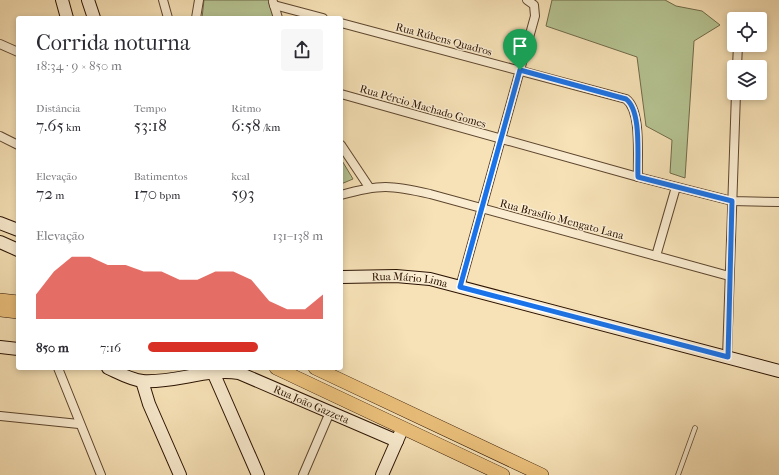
<!DOCTYPE html>
<html lang="pt">
<head>
<meta charset="utf-8">
<style>
	:root { --surface:#fff; --page:#f7f7f7; --text:#2b2b33; --muted:#7c7c81; --accent:#d93025 }
	body { margin:0; font-family:"IM FELL French Canon",serif; background:var(--page); color:var(--text); height:100vh; display:flex; flex-direction:column; font-size:15px; white-space:nowrap }
	* { box-sizing:border-box; margin:0 }
	p { font-size:13px; color:var(--muted) }
	.icon { flex:none; width:22px; height:22px; fill:none; stroke:currentColor; stroke-width:2; stroke-linecap:round; stroke-linejoin:round }
	.map { position:relative; flex:1; overflow:hidden }
	.panel { position:absolute; left:16px; top:16px; width:327px; height:354px; display:flex; flex-direction:column; background:var(--surface); border-radius:4px; box-shadow:0 2px 6px #0003 }
	.panel>* { flex:none }
	.buttons { position:absolute; left:727px; top:12px; display:grid; gap:8px }
	.buttons a { display:grid; place-items:center; width:40px; height:40px; border-radius:4px; background:var(--surface); box-shadow:0 2px 6px #0003; font-size:20px }
	.pin { position:absolute; display:grid; place-items:center; width:34px; height:34px; color:#fff; margin:-41px -17px; border-radius:50% 50% 50% 0; rotate:-45deg; box-shadow:0 0 4px #0007 }
	.pin .icon { rotate:45deg }
	.round { display:grid; place-items:center; flex:none; width:42px; height:42px; border-radius:4px; background:var(--page) }
	.head { display:flex; align-items:center; justify-content:space-between; height:68px; padding:0 20px }
	h1 { font-size:22px; font-weight:600; line-height:30px }
	.stats { display:grid; grid-template-columns:repeat(3,1fr); gap:6px; height:68px; padding:4px 20px }
	.stats div { display:grid; align-content:center }
	.stats b { font-size:17px; font-weight:600 }
	.stats small { font-size:11px; font-weight:400 }
	.stats p { font-size:11px }
	.chart { height:112px; padding:8px 20px }
	.chart p { display:flex; justify-content:space-between }
	.chart svg { width:100%; height:72px; margin-top:4px; fill:var(--accent); opacity:.7 }
	ul { padding:0 20px; list-style:none; font-size:13px }
	li { display:grid; grid-template-columns:64px 48px 1fr; align-items:center; height:30px }
	li i { height:10px; border-radius:5px; background:var(--accent) }
	.map>svg:first-child { display:block }
	.green { fill:#b6c493; stroke:#706a4a }
	.lines { fill:none; stroke-linecap:round; stroke-linejoin:round }
	.lane-casing { stroke:#5d452e; stroke-width:5.5 }
	.street-casing { stroke:#5d452e; stroke-width:10 }
	.secondary-casing { stroke:#2a1101; stroke-width:14 }
	.primary-casing { stroke:#2a1101; stroke-width:14 }
	.lane { stroke:#faecd0; stroke-width:4 }
	.street { stroke:#faecd0; stroke-width:8 }
	.secondary { stroke:#faecd0; stroke-width:12 }
	.primary { stroke:#ecc17c; stroke-width:13 }
	.route-casing { stroke:#fff; stroke-width:8 }
	.route { stroke:#1a73e8; stroke-width:5 }
	.labels { text-anchor:middle; stroke-width:3; stroke-linejoin:round; paint-order:stroke }
	.street-label { font-size:11px; fill:#2a1101; stroke:#faecd0 }
</style>
</head>
<body>
<div class="map">
<svg width="779" height="475" viewBox="0 0 779 475">
	<rect width="100%" height="100%" fill="#f7e2b7"/>
	<filter id="stains"><feTurbulence type="fractalNoise" baseFrequency=".005" numOctaves="4"/><feColorMatrix values="0 0 0 0 .2 0 0 0 0 .09 0 0 0 0 .02 0 0 0 .5 -.17"/></filter>
	<radialGradient id="worn" r=".72"><stop offset=".6" stop-color="#630" stop-opacity="0"/><stop offset="1" stop-color="#630" stop-opacity=".3"/></radialGradient>
	<g class="green">
		<polygon points="204,0 271,0 275,18 202,18"/>
		<polygon points="552,0 665,0 676,6 702,11 720,25 694,41 685,178 670,173 672,140 646,126 637,57 546,26"/>
		<polygon points="341,159 353,179 341,184"/>
	</g>
	<g class="lines">
		<g class="lane-casing">
			<polyline id="lane" points="678,475 695,428"/>
		</g>
		<g class="street-casing">
			<g id="street">
				<polyline points="163,0 168,18"/>
				<polyline points="273,2 278,18"/>
				<polyline points="274,5 323,18"/>
				<polyline points="196,18 199,0"/>
				<path d="M341 23 626 99C642 111 637 157 638 177"/>
				<polyline points="0,44 18,52"/>
				<polyline points="737,67 738,45"/>
				<polyline points="341,94 638,177 732,201 779,202"/>
				<polyline points="0,136 18,145"/>
				<polyline points="341,145 369,187"/>
				<path d="M341 195C380 184 391 185 430 194L729 276"/>
				<polyline points="656,256 676,187"/>
				<polyline points="460,287 535,16 534,5 527,0"/>
				<polyline points="727,357 736,93"/>
				<polyline points="58,368 101,475"/>
				<polyline points="0,416 79,424"/>
				<polyline points="303,475 330,412"/>
			</g>
		</g>
		<g class="secondary-casing">
			<g id="secondary">
				<polyline points="62,0 67,18"/>
				<polyline points="88,0 94,18"/>
				<polyline points="0,223 18,230"/>
				<polyline points="0,242 18,250"/>
				<path id="s1" d="M341 277 396 276 430 279 779 371"/>
				<polyline points="0,347 18,349"/>
				<path id="s2" d="M108 368C119 373 131 380 143 381 176 383 207 368 239 373L397 441"/>
				<polyline points="213,372 258,475"/>
				<polyline points="142,381 149,404 180,475"/>
				<polyline points="382,475 400,434"/>
			</g>
		</g>
		<g class="primary-casing">
			<g id="primary">
				<polyline points="0,300 18,302"/>
				<polyline points="0,310 18,312"/>
				<polyline points="276,368 503,475"/>
				<polyline points="315,368 542,475"/>
			</g>
		</g>
		<use href="#lane" class="lane"/>
		<use href="#street" class="street"/>
		<use href="#secondary" class="secondary"/>
		<use href="#primary" class="primary"/>
	</g>
	<g class="lines">
		<g class="route-casing">
			<path id="route" d="M520 70 626 99C642 111 637 157 638 177L732 201 728 357 460 287Z"/>
		</g>
		<use href="#route" class="route"/>
	</g>
	<g class="labels">
		<g class="street-label">
			<text transform="translate(444 39) rotate(15)" y="4">Rua Rúbens Quadros</text>
			<text transform="translate(423 106) rotate(16)" y="4">Rua Pércio Machado Gomes</text>
			<text transform="translate(562 219) rotate(15)" y="4">Rua Brasílio Mengato Lana</text>
			<text dy="4" stroke="none"><textPath href="#s1" startOffset="69">Rua Mário Lima</textPath></text>
			<text dy="4" stroke="none"><textPath href="#s2" startOffset="213">Rua João Gazzeta</textPath></text>
		</g>
	</g>
	<rect width="100%" height="100%" filter="url(#stains)"/>
	<rect width="100%" height="100%" fill="url(#worn)"/>
</svg>
<div class="buttons">
<a><svg class="icon" aria-label="locate" viewBox="0 0 24 24"><circle cx="12" cy="12" r="6"/><path d="M12 2v4M12 18v4M2 12h4M18 12h4"/></svg></a>
<a><svg class="icon" aria-label="layers" viewBox="0 0 24 24"><path d="M12 4l9 5-9 5-9-5zM3 14l9 5 9-5"/></svg></a>
</div>
<div class="pin" style="left:520px;top:70px;background:#1e9e55"><svg class="icon" aria-label="arrive" viewBox="0 0 24 24"><path d="M6 21V4h12l-3 4 3 4H6"/></svg></div>
<section class="panel">
<div class="head"><div><h1>Corrida noturna</h1><p>18:34 · 9 × 850 m</p></div><a class="round"><svg class="icon" aria-label="share" viewBox="0 0 24 24"><path d="M12 15V3M7 8l5-5 5 5M5 13v7h14v-7"/></svg></a></div>
<div class="stats">
<div><p>Distância</p><b>7.65<small> km</small></b></div>
<div><p>Tempo</p><b>53:18</b></div>
<div><p>Ritmo</p><b>6:58<small> /km</small></b></div>
</div>
<div class="stats">
<div><p>Elevação</p><b>72<small> m</small></b></div>
<div><p>Batimentos</p><b>170<small> bpm</small></b></div>
<div><p>kcal</p><b>593</b></div>
</div>
<div class="chart"><p><span>Elevação</span>131–138 m</p>
<svg viewBox="0 0 160 44" preserveAspectRatio="none"><path d="M0 44V29L10 15L20 6L30 6L40 11L50 11L60 15L70 15L80 20L90 20L100 15L110 15L120 20L130 33L140 38L150 38L160 29V44z"/></svg>
</div>
<ul>
<li><b>850 m</b>7:16<i style="width:63%"></i></li>
</ul>
</section>
</div>
</body>
</html>
